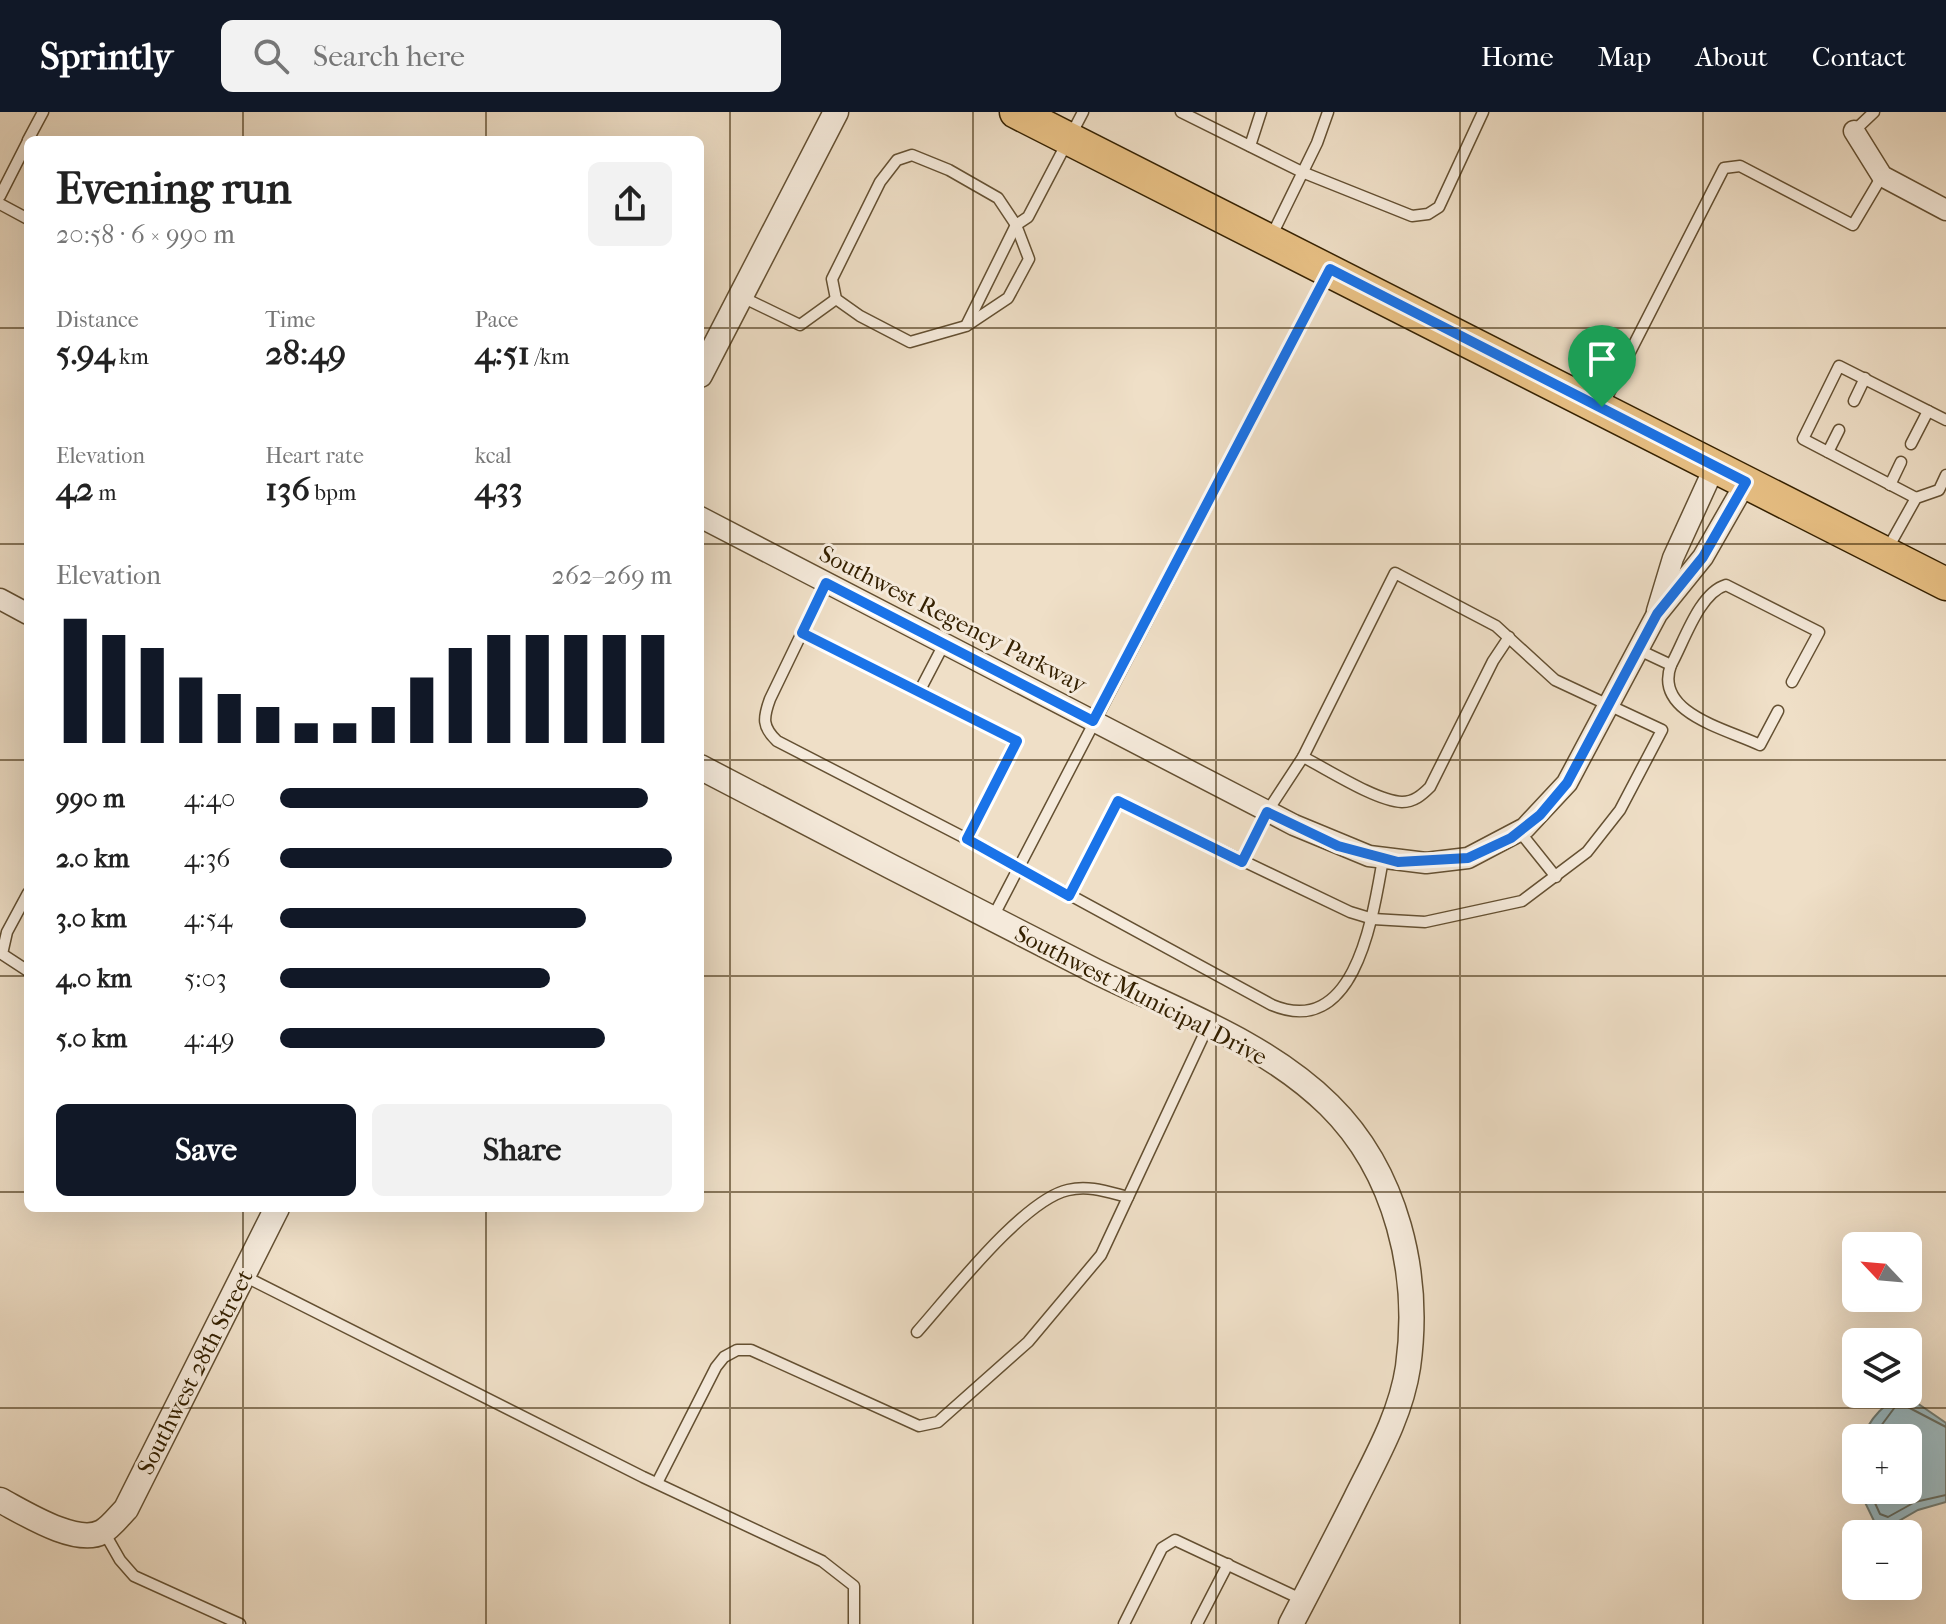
<!DOCTYPE html>
<html lang="en">
<head>
<meta charset="utf-8">
<style>
	:root { --surface:#fff; --page:#f2f2f2; --text:#222; --muted:#767676; --accent:#111827 }
	body { margin:0; font-family:"IM FELL French Canon",serif; background:var(--page); color:var(--text); height:100vh; display:flex; flex-direction:column; font-size:30px; white-space:nowrap }
	* { box-sizing:border-box; margin:0 }
	p { font-size:26px; color:var(--muted) }
	.icon { flex:none; width:44px; height:44px; fill:none; stroke:currentColor; stroke-width:2; stroke-linecap:round; stroke-linejoin:round }
	.map { position:relative; flex:1; overflow:hidden }
	.drawer { position:absolute; left:24px; top:24px; width:680px; height:1076px; display:flex; flex-direction:column; background:var(--surface); border-radius:12px; box-shadow:0 8px 32px #0002 }
	.drawer>* { flex:none }
	.needle { width:52px; rotate:296deg }
	.tools { position:absolute; left:1842px; top:1120px; display:grid; gap:16px }
	.tools a { display:grid; place-items:center; width:80px; height:80px; border-radius:12px; background:var(--surface); box-shadow:0 8px 32px #0002; font-size:40px }
	.pin { position:absolute; display:grid; place-items:center; width:68px; height:68px; color:#fff; margin:-82px -34px; border-radius:50% 50% 50% 0; rotate:-45deg; box-shadow:0 0 8px #0007 }
	.pin .icon { rotate:45deg }
	.round { display:grid; place-items:center; flex:none; width:84px; height:84px; border-radius:12px; background:var(--page) }
	.headline { display:flex; align-items:center; justify-content:space-between; height:136px; padding:0 32px }
	h1 { font-size:44px; font-weight:700; line-height:60px }
	.metrics { display:grid; grid-template-columns:repeat(3,1fr); gap:12px; height:136px; padding:8px 32px }
	.metrics div { display:grid; align-content:center }
	.metrics b { font-size:34px; font-weight:700 }
	.metrics small { font-size:22px; font-weight:400 }
	.metrics p { font-size:22px }
	.chart { height:224px; padding:16px 32px }
	.chart p { display:flex; justify-content:space-between }
	.chart svg { width:100%; height:144px; margin-top:8px; stroke:var(--accent); stroke-width:6 }
	.cta { display:flex; gap:16px; margin-top:auto; padding:16px 32px }
	.cta a { flex:1; height:92px; border-radius:12px; background:var(--accent); color:#fff; font-size:32px; font-weight:700; line-height:92px; text-align:center }
	.cta a+a { background:var(--page); color:var(--text) }
	ul { padding:0 32px; list-style:none; font-size:26px }
	li { display:grid; grid-template-columns:128px 96px 1fr; align-items:center; height:60px }
	li i { height:20px; border-radius:10px; background:var(--accent) }
	header { display:flex; align-items:center; gap:48px; box-sizing:border-box; height:112px; padding:0 40px; background:var(--accent); color:#fff }
	header strong { font-size:38px }
	nav { display:flex; gap:44px; margin-inline-start:auto; font-size:28px }
	.search { width:560px; height:72px; background:var(--page); display:flex; align-items:center; gap:20px; box-sizing:border-box; padding:0 28px; border-radius:12px; color:var(--muted); font-size:30px }
	.map>svg:first-child { display:block }
	.water { fill:#9ebabf; stroke:#747d73; stroke-width:2 }
	.lines { fill:none; stroke-linecap:round; stroke-linejoin:round }
	.shore { stroke:#6a6e60; stroke-width:2 }
	.service-casing { stroke:#645032; stroke-width:13 }
	.minor-casing { stroke:#645032; stroke-width:23 }
	.tertiary-casing { stroke:#645032; stroke-width:27 }
	.primary-casing { stroke:#352101; stroke-width:35 }
	.service { stroke:#f5eadb; stroke-width:10 }
	.minor { stroke:#f5eadb; stroke-width:20 }
	.tertiary { stroke:#f5eadb; stroke-width:24 }
	.primary { stroke:#e8c084; stroke-width:32 }
	.route-casing { stroke:#fff; stroke-width:16 }
	.route { stroke:#1a73e8; stroke-width:10 }
	.grid { fill:none; stroke:#352101; stroke-width:2; stroke-opacity:0.55 }
	.labels { text-anchor:middle; stroke-width:6; stroke-linejoin:round; paint-order:stroke }
	.street-label { font-size:24px; fill:#352101; stroke:#f5eadb }
</style>
</head>
<body>
<header>
<strong>Sprintly</strong>
<div class="search"><svg class="icon" aria-label="search" viewBox="0 0 24 24"><circle cx="10" cy="10" r="6"/><path d="M15 15l6 6"/></svg>Search here</div>
<nav><a>Home</a><a>Map</a><a>About</a><a>Contact</a></nav>
</header>
<div class="map">
<svg width="1946" height="1512" viewBox="0 0 1946 1512">
	<rect width="100%" height="100%" fill="#efdfc7"/>
	<filter id="stains"><feTurbulence type="fractalNoise" baseFrequency=".0025" numOctaves="4"/><feColorMatrix values="0 0 0 0 .2 0 0 0 0 .09 0 0 0 0 .02 0 0 0 .5 -.17"/></filter>
	<radialGradient id="worn" r=".72"><stop offset=".6" stop-color="#630" stop-opacity="0"/><stop offset="1" stop-color="#630" stop-opacity=".3"/></radialGradient>
	<path class="water" d="M1904 1282 1946 1311V1390L1918 1398 1890 1414 1874 1409 1859 1378H1908V1326H1864C1867 1308 1888 1288 1904 1282Z"/>
	<g class="lines">
		<g class="shore">
			<polyline points="1872,1326 1895,1295 1902,1292 1946,1315"/>
			<polyline points="1869,1378 1880,1402 1888,1405 1915,1390 1946,1383"/>
		</g>
		<g class="service-casing">
			<g id="service">
				<polyline points="1181,0 1302,60 1412,104 1428,102 1439,95 1483,0"/>
				<polyline points="1854,19 1874,0"/>
				<polyline points="28,28 43,0"/>
				<polyline points="1250,34 1261,0"/>
				<polyline points="0,84 28,29"/>
				<polyline points="0,92 28,107"/>
				<polyline points="1016,113 1029,147 1008,186 966,214 910,230 860,204 836,187 832,167 880,70 897,48 912,43 949,58 998,86 1016,113 1028,105 1083,0"/>
				<polyline points="1271,125 1317,31 1328,0"/>
				<polyline points="742,185 800,213 836,187"/>
				<polyline points="967,212 1016,113"/>
				<polyline points="1854,289 1865,266"/>
				<polyline points="1603,293 1724,56 1740,54 1853,113 1882,64"/>
				<polyline points="1911,332 1928,299"/>
				<polyline points="1828,340 1839,318"/>
				<polyline points="1890,373 1901,350"/>
				<polyline points="1916,386 1803,327 1839,254 1946,308"/>
				<polyline points="1888,436 1916,386 1939,378 1946,363"/>
				<path d="M826 471 770 587C763 606 762 615 777 629L967 727 1272 893C1356 928 1373 803 1383 747"/>
				<polyline points="802,521 1017,629 967,727"/>
				<path d="M1639 538 1671 553C1684 530 1699 481 1726 473L1819 520 1792 570"/>
				<path d="M1671 553C1653 601 1727 617 1760 633L1778 599"/>
				<polyline points="919,580 944,532"/>
				<path d="M1303 645C1327 657 1376 689 1402 690 1414 690 1422 683 1430 675L1493 549 1509 525"/>
				<polyline points="1520,720 1556,765"/>
				<polyline points="28,781 7,820 2,842 28,859"/>
				<polyline points="1069,784 1118,689 1350,800 1373,807 1425,810 1522,789 1587,740 1620,698 1662,618 1555,568 1496,514 1395,461 1303,645 1267,700 1242,750"/>
				<polyline points="993,805 1327,163"/>
				<polyline points="244,1164 643,1365 822,1449 854,1474 854,1512"/>
				<path d="M917 1220C950 1183 1023 1088 1068 1078 1089 1073 1108 1080 1128 1085"/>
				<polyline points="657,1371 716,1255 724,1245 737,1238 751,1238 919,1314 938,1310 1028,1230 1101,1143 1208,914"/>
				<polyline points="104,1420 120,1448 134,1464 240,1512"/>
				<polyline points="1124,1512 1162,1436 1175,1428 1303,1488"/>
				<polyline points="1197,1512 1228,1452"/>
			</g>
		</g>
		<g class="minor-casing">
			<g id="minor">
				<polyline points="1854,19 1882,64 1946,98"/>
				<polyline points="700,405 1294,713 1369,744 1426,751 1468,746 1525,716 1567,671 1657,502 1703,445 1746,370"/>
				<polyline points="0,487 28,502"/>
				<polyline points="1657,499 1673,446 1715,354"/>
			</g>
		</g>
		<g class="tertiary-casing">
			<g id="tertiary">
				<polyline points="700,263 836,0"/>
				<path d="M700 655C831 724 963 792 1095 859 1174 898 1265 930 1329 993 1397 1060 1421 1162 1408 1255 1401 1302 1377 1344 1356 1386 1335 1428 1313 1470 1291 1512"/>
				<path d="M0 1388C23 1400 76 1434 102 1420 111 1415 119 1404 126 1397L277 1096"/>
			</g>
		</g>
		<g class="primary-casing">
			<polyline id="primary" points="1016,0 1946,472"/>
		</g>
		<use href="#service" class="service"/>
		<use href="#minor" class="minor"/>
		<use href="#tertiary" class="tertiary"/>
		<use href="#primary" class="primary"/>
	</g>
	<g class="lines">
		<g class="route-casing">
			<polygon id="route" points="1330,157 1746,370 1703,445 1657,502 1567,671 1540,703 1511,726 1468,746 1398,750 1338,734 1267,700 1242,750 1118,689 1069,784 967,727 1017,629 802,521 826,471 1093,609"/>
		</g>
		<use href="#route" class="route"/>
	</g>
	<path class="grid" d="M243 0V28M486 0V28M730 0V1512M973 0V1512M1216 0V1512M1460 0V1512M1703 0V1512M0 216H28M700 216H1946M0 432H28M700 432H1946M0 648H28M700 648H1946M0 864H28M700 864H1946M0 1080H28M700 1080H1946M243 1096V1512M486 1096V1512M0 1296H1946"/>
	<g class="labels">
		<g class="street-label">
			<text transform="translate(953 507) rotate(27)" y="8">Southwest Regency Parkway</text>
			<text transform="translate(1141 883) rotate(27)" y="8">Southwest Municipal Drive</text>
			<text transform="translate(195 1260) rotate(-63)" y="8">Southwest 28th Street</text>
		</g>
	</g>
	<rect width="100%" height="100%" filter="url(#stains)"/>
	<rect width="100%" height="100%" fill="url(#worn)"/>
</svg>
<div class="tools">
<a><svg class="needle" viewBox="-14 -14 28 28"><path d="M0-13l5 13h-10z" fill="#e53935"/><path d="M0 13l5-13h-10z" fill="#767676"/></svg></a>
<a><svg class="icon" aria-label="layers" viewBox="0 0 24 24"><path d="M12 4l9 5-9 5-9-5zM3 14l9 5 9-5"/></svg></a>
<a>+</a>
<a>−</a>
</div>
<div class="pin" style="left:1602px;top:295px;background:#1e9e55"><svg class="icon" aria-label="arrive" viewBox="0 0 24 24"><path d="M6 21V4h12l-3 4 3 4H6"/></svg></div>
<section class="drawer">
<div class="headline"><div><h1>Evening run</h1><p>20:58 · 6 × 990 m</p></div><a class="round"><svg class="icon" aria-label="share" viewBox="0 0 24 24"><path d="M12 15V3M7 8l5-5 5 5M5 13v7h14v-7"/></svg></a></div>
<div class="metrics">
<div><p>Distance</p><b>5.94<small> km</small></b></div>
<div><p>Time</p><b>28:49</b></div>
<div><p>Pace</p><b>4:51<small> /km</small></b></div>
</div>
<div class="metrics">
<div><p>Elevation</p><b>42<small> m</small></b></div>
<div><p>Heart rate</p><b>136<small> bpm</small></b></div>
<div><p>kcal</p><b>433</b></div>
</div>
<div class="chart"><p><span>Elevation</span>262–269 m</p>
<svg viewBox="0 0 160 44" preserveAspectRatio="none"><path d="M5 44V6M15 44V11M25 44V15M35 44V24M45 44V29M55 44V33M65 44V38M75 44V38M85 44V33M95 44V24M105 44V15M115 44V11M125 44V11M135 44V11M145 44V11M155 44V11"/></svg>
</div>
<ul>
<li><b>990 m</b>4:40<i style="width:94%"></i></li>
<li><b>2.0 km</b>4:36<i style="width:100%"></i></li>
<li><b>3.0 km</b>4:54<i style="width:78%"></i></li>
<li><b>4.0 km</b>5:03<i style="width:69%"></i></li>
<li><b>5.0 km</b>4:49<i style="width:83%"></i></li>
</ul>
<div class="cta"><a>Save</a><a>Share</a></div>
</section>
</div>
</body>
</html>
